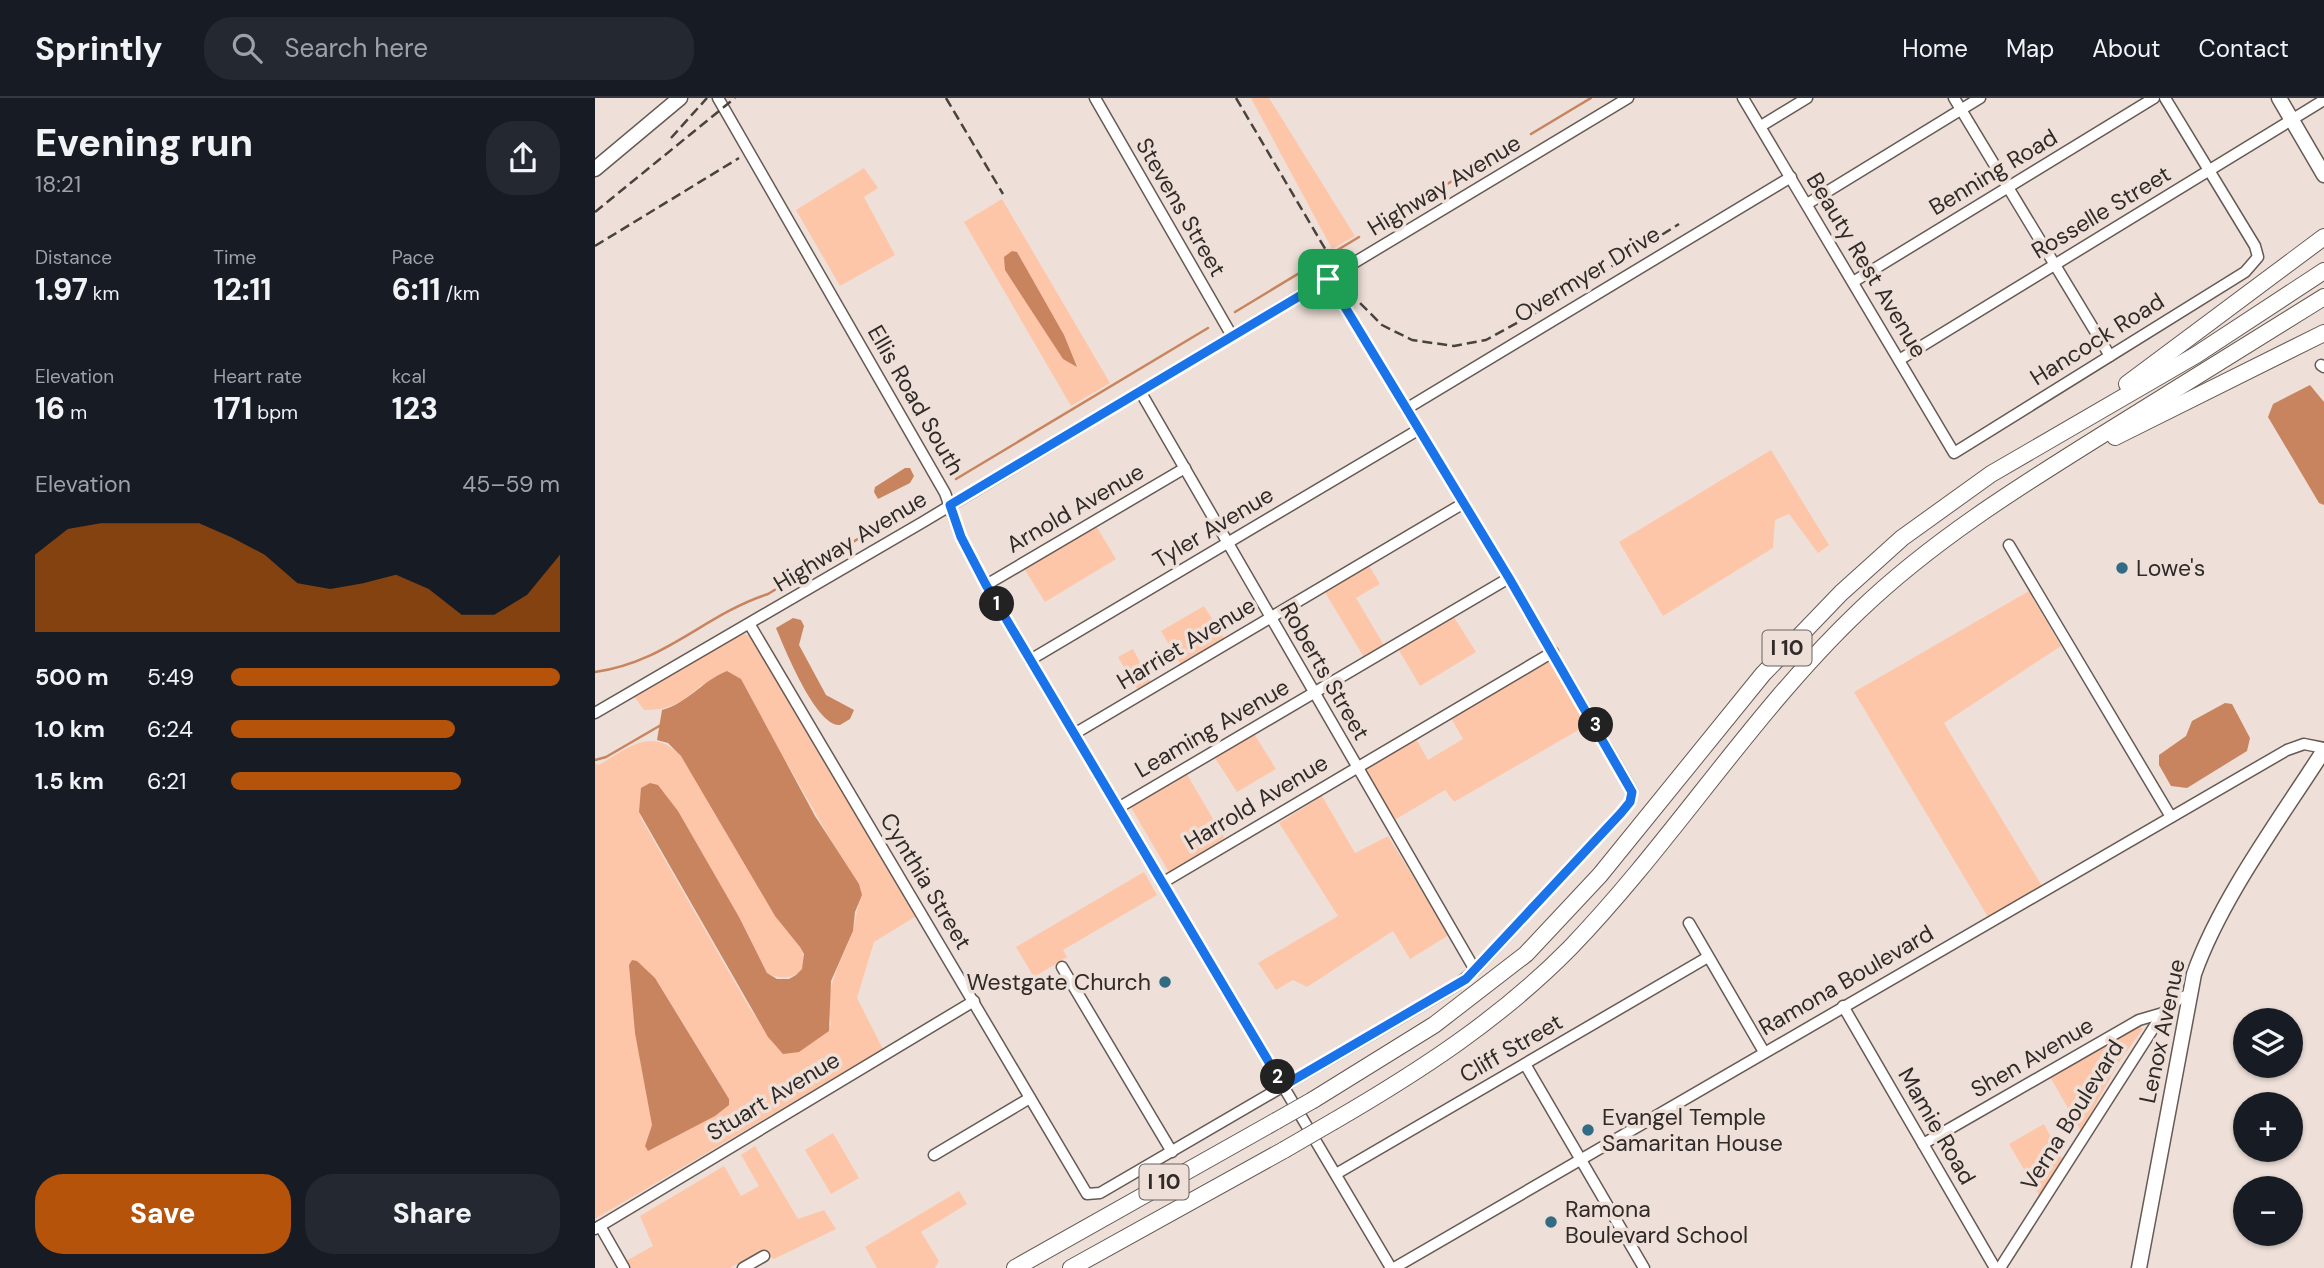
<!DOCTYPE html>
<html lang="en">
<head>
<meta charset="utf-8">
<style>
	:root { --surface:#171b24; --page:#242831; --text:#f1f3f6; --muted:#9ea1a6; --line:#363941; --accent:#b45309 }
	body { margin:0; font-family:"DM Sans",sans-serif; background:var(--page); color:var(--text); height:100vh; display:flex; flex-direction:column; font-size:26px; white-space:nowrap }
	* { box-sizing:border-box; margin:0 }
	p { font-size:23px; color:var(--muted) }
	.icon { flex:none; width:38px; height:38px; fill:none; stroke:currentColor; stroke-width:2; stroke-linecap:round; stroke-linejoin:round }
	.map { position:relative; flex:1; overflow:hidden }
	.drawer { display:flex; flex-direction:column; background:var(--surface); width:595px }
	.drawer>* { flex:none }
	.buttons { position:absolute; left:1638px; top:910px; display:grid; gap:14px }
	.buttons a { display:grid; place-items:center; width:70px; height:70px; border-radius:50%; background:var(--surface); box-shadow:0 2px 5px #0004; font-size:35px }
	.pin { position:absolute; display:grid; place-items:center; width:60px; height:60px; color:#fff; margin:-30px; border-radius:14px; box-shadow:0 4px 10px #0006 }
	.km { position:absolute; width:35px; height:35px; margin:-18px; border-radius:50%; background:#222; color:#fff; font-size:19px; line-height:35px; text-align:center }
	.round { display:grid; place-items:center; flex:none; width:74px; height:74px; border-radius:28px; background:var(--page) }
	.overview { display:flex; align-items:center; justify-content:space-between; height:119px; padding:0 35px }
	h1 { font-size:38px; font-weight:800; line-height:52px }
	.metrics { display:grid; grid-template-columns:repeat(3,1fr); gap:10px; height:119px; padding:7px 35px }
	.metrics div { display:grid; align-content:center }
	.metrics b { font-size:30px; font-weight:800 }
	.metrics small { font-size:19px; font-weight:400 }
	.metrics p { font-size:19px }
	.chart { height:196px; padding:14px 35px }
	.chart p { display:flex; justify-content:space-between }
	.chart svg { width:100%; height:126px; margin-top:7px; fill:var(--accent); opacity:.7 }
	.button { display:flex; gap:14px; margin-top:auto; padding:14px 35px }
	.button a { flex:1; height:80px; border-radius:28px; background:var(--accent); color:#fff; font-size:28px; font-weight:800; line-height:80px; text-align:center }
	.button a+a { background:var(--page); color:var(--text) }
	ul { padding:0 35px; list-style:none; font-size:23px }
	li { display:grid; grid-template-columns:112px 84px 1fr; align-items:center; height:52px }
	li i { height:18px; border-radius:9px; background:var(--accent) }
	header { display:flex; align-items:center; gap:42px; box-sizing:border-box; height:98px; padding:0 35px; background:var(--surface); border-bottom:2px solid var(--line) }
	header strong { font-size:33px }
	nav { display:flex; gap:38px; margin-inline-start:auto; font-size:24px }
	.search { width:490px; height:63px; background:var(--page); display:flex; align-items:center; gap:18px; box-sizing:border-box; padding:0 24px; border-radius:28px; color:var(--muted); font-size:26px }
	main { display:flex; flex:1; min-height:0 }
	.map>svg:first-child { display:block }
	.green { fill:#fec6a9; fill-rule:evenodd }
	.water { fill:#c8845e }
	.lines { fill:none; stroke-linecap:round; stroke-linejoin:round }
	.stream { stroke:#c8845e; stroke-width:2.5 }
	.minor-casing { stroke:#665a54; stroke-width:13 }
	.major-casing { stroke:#665a54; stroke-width:17 }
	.highway-casing { stroke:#665a54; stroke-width:18 }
	.minor { stroke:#fff; stroke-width:10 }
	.major { stroke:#fff; stroke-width:14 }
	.highway { stroke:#fff; stroke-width:16 }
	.rail { stroke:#49433f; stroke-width:2.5; stroke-dasharray:10 5; stroke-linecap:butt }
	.highway-bridge-casing { stroke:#665a54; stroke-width:18; stroke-linecap:butt }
	.highway-bridge { stroke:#fff; stroke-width:16 }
	.route-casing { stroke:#fff; stroke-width:14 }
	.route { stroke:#1a73e8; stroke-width:9 }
	.poi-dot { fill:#326b84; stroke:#eee0d8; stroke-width:2.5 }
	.labels { text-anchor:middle; stroke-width:7; stroke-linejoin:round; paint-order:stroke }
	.shield { fill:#eee0d8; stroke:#69615d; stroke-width:2 }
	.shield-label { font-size:21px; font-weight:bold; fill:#302b28 }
	.street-label { font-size:23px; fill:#302b28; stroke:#eee0d8 }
	.poi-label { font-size:23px; fill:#302b28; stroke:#eee0d8; text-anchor:start }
</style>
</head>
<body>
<header>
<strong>Sprintly</strong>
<div class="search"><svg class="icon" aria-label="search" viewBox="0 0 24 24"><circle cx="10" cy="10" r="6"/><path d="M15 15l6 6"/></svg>Search here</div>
<nav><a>Home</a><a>Map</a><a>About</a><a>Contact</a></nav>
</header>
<main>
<section class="drawer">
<div class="overview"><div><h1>Evening run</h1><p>18:21</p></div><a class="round"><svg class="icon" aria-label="share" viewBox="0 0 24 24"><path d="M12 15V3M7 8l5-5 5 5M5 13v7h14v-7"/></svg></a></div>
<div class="metrics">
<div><p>Distance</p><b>1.97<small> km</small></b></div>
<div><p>Time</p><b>12:11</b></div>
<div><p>Pace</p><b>6:11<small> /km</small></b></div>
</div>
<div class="metrics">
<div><p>Elevation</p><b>16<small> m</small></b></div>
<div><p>Heart rate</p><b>171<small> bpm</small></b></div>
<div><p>kcal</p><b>123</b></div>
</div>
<div class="chart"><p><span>Elevation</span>45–59 m</p>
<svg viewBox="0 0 160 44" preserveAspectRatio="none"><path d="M0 44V17L10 8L20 6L30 6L40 6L50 6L60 11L70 17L80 27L90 29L100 27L110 24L120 29L130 38L140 38L150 31L160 17V44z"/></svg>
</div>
<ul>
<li><b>500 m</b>5:49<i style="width:100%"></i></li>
<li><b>1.0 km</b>6:24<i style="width:68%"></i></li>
<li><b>1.5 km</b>6:21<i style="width:70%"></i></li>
</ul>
<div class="button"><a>Save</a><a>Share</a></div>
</section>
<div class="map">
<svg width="1729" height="1170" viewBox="0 0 1729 1170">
	<rect width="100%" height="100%" fill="#eee0d8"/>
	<g class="green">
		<polygon points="656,0 674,0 760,138 737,151"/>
		<polygon points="269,70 283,90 269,99 300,157 245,188 201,112"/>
		<polygon points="407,101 515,285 476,308 369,124"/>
		<polygon points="1176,352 1234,447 1223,455 1194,416 1180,422 1178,450 1068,518 1024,444"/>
		<polygon points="500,426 521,461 450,504 428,469"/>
		<polygon points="773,466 785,486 761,500 790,549 770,561 728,491"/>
		<polygon points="1434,493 1466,548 1349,625 1447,788 1393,819 1259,594"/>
		<polygon points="609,508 631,543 587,569 566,533"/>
		<polygon points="857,516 881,554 825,588 802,549"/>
		<path d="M147 535 157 539 323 817 279 844 262 900 288 951 0 1121V665L4 667C34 649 57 628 86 658 120 708 148 763 179 815 185 826 204 845 207 853 217 878 189 885 172 875L107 755 44 714 47 722 154 909 181 949 236 927C230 888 242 873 256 838 261 824 261 811 267 797L193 667 106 587C88 605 74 612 49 612L38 597ZM60 880 134 1001 50 1048 57 1027 41 930Z"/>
		<polygon points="538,551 557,586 544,594 523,559"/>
		<polygon points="951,564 958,565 994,626 859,704 850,692 796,724 767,676 770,668 820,639 833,662 868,641 855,618"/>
		<polygon points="658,634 681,671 642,694 618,657"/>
		<polygon points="590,673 631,743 575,776 534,706"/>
		<polygon points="727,698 760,755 793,738 854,837 815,861 798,833 712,889 698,882 681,892 663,865 743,818 684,725"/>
		<polygon points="549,774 562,797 468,852 472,859 439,879 421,849"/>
		<polygon points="1542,927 1548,931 1524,964 1486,1033 1454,977"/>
		<polygon points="1449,1026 1468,1062 1445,1099 1414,1046"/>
		<polygon points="238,1035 264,1080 236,1096 210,1052"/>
		<polygon points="160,1048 203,1121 229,1112 241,1131 179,1161 166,1152 135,1170 33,1170 29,1164 58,1148 45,1118 129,1068 146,1098 164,1088 146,1057"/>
		<polygon points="364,1093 372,1106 326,1134 344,1163 340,1170 282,1170 270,1149"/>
	</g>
	<g class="water">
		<polygon points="417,153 422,154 469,237 482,269 468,261 410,172 409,159"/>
		<polygon points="1715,287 1729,304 1729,407 1724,405 1673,319 1678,306"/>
		<polygon points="310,370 315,370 319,378 315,385 283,401 279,394 280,389"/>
		<path d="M198 520 206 522 209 528 204 547 231 597 259 612 255 621 245 627C221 629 189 549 181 530Z"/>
		<path d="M132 573 146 581 220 718 264 786 267 797 260 814 258 833 236 883 234 933 204 954 188 956 173 939 44 714 46 690 55 685 63 687 83 713 144 819 172 875 182 881H194L201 877 207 871 209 856 205 849 180 818 86 658 73 645 62 642 67 612C93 605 107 583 132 573Z"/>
		<polygon points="1630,605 1637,606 1655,640 1652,653 1592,690 1576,688 1564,667 1564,657 1591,638 1597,623"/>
		<polygon points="37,862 42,863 60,880 134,1001 134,1007 120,1018 53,1053 50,1048 57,1027 40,935 34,867"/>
	</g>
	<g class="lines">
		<g class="stream">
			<polyline points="936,36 996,0"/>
			<polyline points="896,60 910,52"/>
			<polyline points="781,129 882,68"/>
			<polyline points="640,214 764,139"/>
			<polyline points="361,381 613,230"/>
			<path d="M0 574C71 564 109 517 173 496L328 401"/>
			<polyline points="0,662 11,659 66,627"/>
		</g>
		<g class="minor-casing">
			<g id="minor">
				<polyline points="123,0 350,395 366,439 391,487 796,1170"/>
				<polyline points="500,0 637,238"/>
				<polyline points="1148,0 1359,355 1650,174 1663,159 1660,148 1570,0"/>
				<polyline points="1359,0 1515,258"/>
				<polyline points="1166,28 1212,0"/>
				<polyline points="1212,106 1385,0"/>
				<polyline points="1258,184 1559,0"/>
				<polyline points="1304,262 1729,2"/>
				<polyline points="1726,267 1729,269"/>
				<polyline points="545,293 880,872"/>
				<polyline points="811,311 1196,79"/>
				<polyline points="1414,447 1576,719"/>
				<polyline points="391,487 590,370"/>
				<polyline points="155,527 492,1096 505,1095 862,887 880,872 1026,715 1035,704 1037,693 914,480 733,181"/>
				<polyline points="435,562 823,332"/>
				<polyline points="0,615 328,424 1033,0"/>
				<polyline points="479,636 869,405"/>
				<polyline points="523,710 914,480"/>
				<polyline points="567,785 958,554"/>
				<polyline points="1094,825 1169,954"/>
				<polyline points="467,869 577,1054"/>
				<polyline points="1248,908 1400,1170"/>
				<polyline points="930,966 1049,1170"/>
				<polyline points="1328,1046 1544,922 1568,915"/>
				<polyline points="339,1057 435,1000"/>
				<polyline points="741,1076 1113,859"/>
				<polyline points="5,1128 29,1170"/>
				<polyline points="0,1131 379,903"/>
				<polyline points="148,1170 169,1158"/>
				<polyline points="799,1170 1692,652 1709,646 1729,650"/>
				<polyline points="1405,1170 1568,915 1585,900 1594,897"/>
			</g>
		</g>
		<g class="major-casing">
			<g id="major">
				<polyline points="1684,0 1729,77"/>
				<polyline points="0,71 85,0"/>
				<path d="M1544 1170 1599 876C1626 800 1685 721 1729 652"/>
			</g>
		</g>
		<g class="highway-casing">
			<g id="highway">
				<polyline points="1532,286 1729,139"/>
				<polyline points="1520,339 1729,235"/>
				<polyline points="718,1002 839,927 931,856 1005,777 1168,576 1246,495 1307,440 1396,376 1601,257 1729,173"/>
				<path d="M739 1023C825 973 905 921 975 850 1078 743 1157 615 1264 513 1337 443 1422 390 1507 337 1581 291 1655 245 1729 199"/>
				<polyline points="420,1170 681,1023"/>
				<polyline points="476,1170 689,1052"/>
			</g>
		</g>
		<use href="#minor" class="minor"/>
		<use href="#major" class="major"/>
		<use href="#highway" class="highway"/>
		<g class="rail">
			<polyline points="351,0 408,96"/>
			<polyline points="641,0 758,198 787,227 817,242 859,248 891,242 965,201 1084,126"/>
			<polyline points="76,40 112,0"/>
			<polyline points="0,114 140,0"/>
			<polyline points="0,148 144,60"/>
		</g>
		<g class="highway-bridge-casing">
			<g id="highway-bridge">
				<polyline points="681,1023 718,1002"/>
				<polyline points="689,1052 739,1023"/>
			</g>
		</g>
		<use href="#highway-bridge" class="highway-bridge"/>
	</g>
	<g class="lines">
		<g class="route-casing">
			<polygon id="route" points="733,181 914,480 1037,694 1035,704 1026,715 871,881 688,988 391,487 366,439 355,407"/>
		</g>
		<use href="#route" class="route"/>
	</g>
	<g class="poi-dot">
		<circle cx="1527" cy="470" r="7"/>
		<circle cx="570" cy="884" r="7"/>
		<circle cx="993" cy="1032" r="7"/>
		<circle cx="956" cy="1124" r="7"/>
	</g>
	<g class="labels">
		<g class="shield">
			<rect x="1167.5" y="532.5" width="49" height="35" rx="5"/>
			<rect x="544.5" y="1066.5" width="49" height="35" rx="5"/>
		</g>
		<g class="shield-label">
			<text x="1192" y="557">I 10</text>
			<text x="569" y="1091">I 10</text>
		</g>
		<g class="street-label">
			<text transform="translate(1398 74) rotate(-31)" y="8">Benning Road</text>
			<text transform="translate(849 87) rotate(-31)" y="8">Highway Avenue</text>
			<text transform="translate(586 109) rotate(60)" y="8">Stevens Street</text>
			<text transform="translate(1506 114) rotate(-31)" y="8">Rosselle Street</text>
			<text transform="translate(1272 167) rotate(59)" y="8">Beauty Rest Avenue</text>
			<text transform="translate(992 176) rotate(-31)" y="8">Overmyer Drive</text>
			<text transform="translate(1502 241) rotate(-32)" y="8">Hancock Road</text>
			<text transform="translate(321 302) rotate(60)" y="8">Ellis Road South</text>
			<text transform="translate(480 410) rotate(-30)" y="8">Arnold Avenue</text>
			<text transform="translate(618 429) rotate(-31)" y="8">Tyler Avenue</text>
			<text transform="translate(255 443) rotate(-31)" y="8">Highway Avenue</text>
			<text transform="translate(591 545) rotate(-31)" y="8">Harriet Avenue</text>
			<text transform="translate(730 573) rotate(60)" y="8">Roberts Street</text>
			<text transform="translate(617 630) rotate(-30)" y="8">Leaming Avenue</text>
			<text transform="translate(661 704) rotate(-31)" y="8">Harrold Avenue</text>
			<text transform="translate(331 783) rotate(59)" y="8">Cynthia Street</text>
			<text transform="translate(1251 882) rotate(-30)" y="8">Ramona Boulevard</text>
			<text transform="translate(1567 933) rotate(-78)" y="8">Lenox Avenue</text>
			<text transform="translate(916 950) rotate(-30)" y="8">Cliff Street</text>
			<text transform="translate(1437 959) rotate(-30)" y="8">Shen Avenue</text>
			<text transform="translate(178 998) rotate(-31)" y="8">Stuart Avenue</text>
			<text transform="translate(1477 1017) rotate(-58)" y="8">Verna Boulevard</text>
			<text transform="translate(1342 1028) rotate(60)" y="8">Mamie Road</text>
		</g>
		<g class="poi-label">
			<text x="1541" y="478">Lowe's</text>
			<text x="556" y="892" text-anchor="end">Westgate Church</text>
			<text x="1007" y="1027">Evangel Temple<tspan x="1007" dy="26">Samaritan House</tspan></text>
			<text x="970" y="1119">Ramona<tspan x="970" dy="26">Boulevard School</tspan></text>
		</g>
	</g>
</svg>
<div class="buttons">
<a><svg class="icon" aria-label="layers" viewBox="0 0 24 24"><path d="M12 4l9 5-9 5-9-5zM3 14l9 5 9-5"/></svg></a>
<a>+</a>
<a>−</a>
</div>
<div class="pin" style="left:733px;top:181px;background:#1e9e55"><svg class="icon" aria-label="arrive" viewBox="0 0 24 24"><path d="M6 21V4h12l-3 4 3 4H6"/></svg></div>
<b class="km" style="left:402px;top:506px">1</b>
<b class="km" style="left:683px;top:979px">2</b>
<b class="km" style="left:1001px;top:627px">3</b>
</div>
</main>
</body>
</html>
